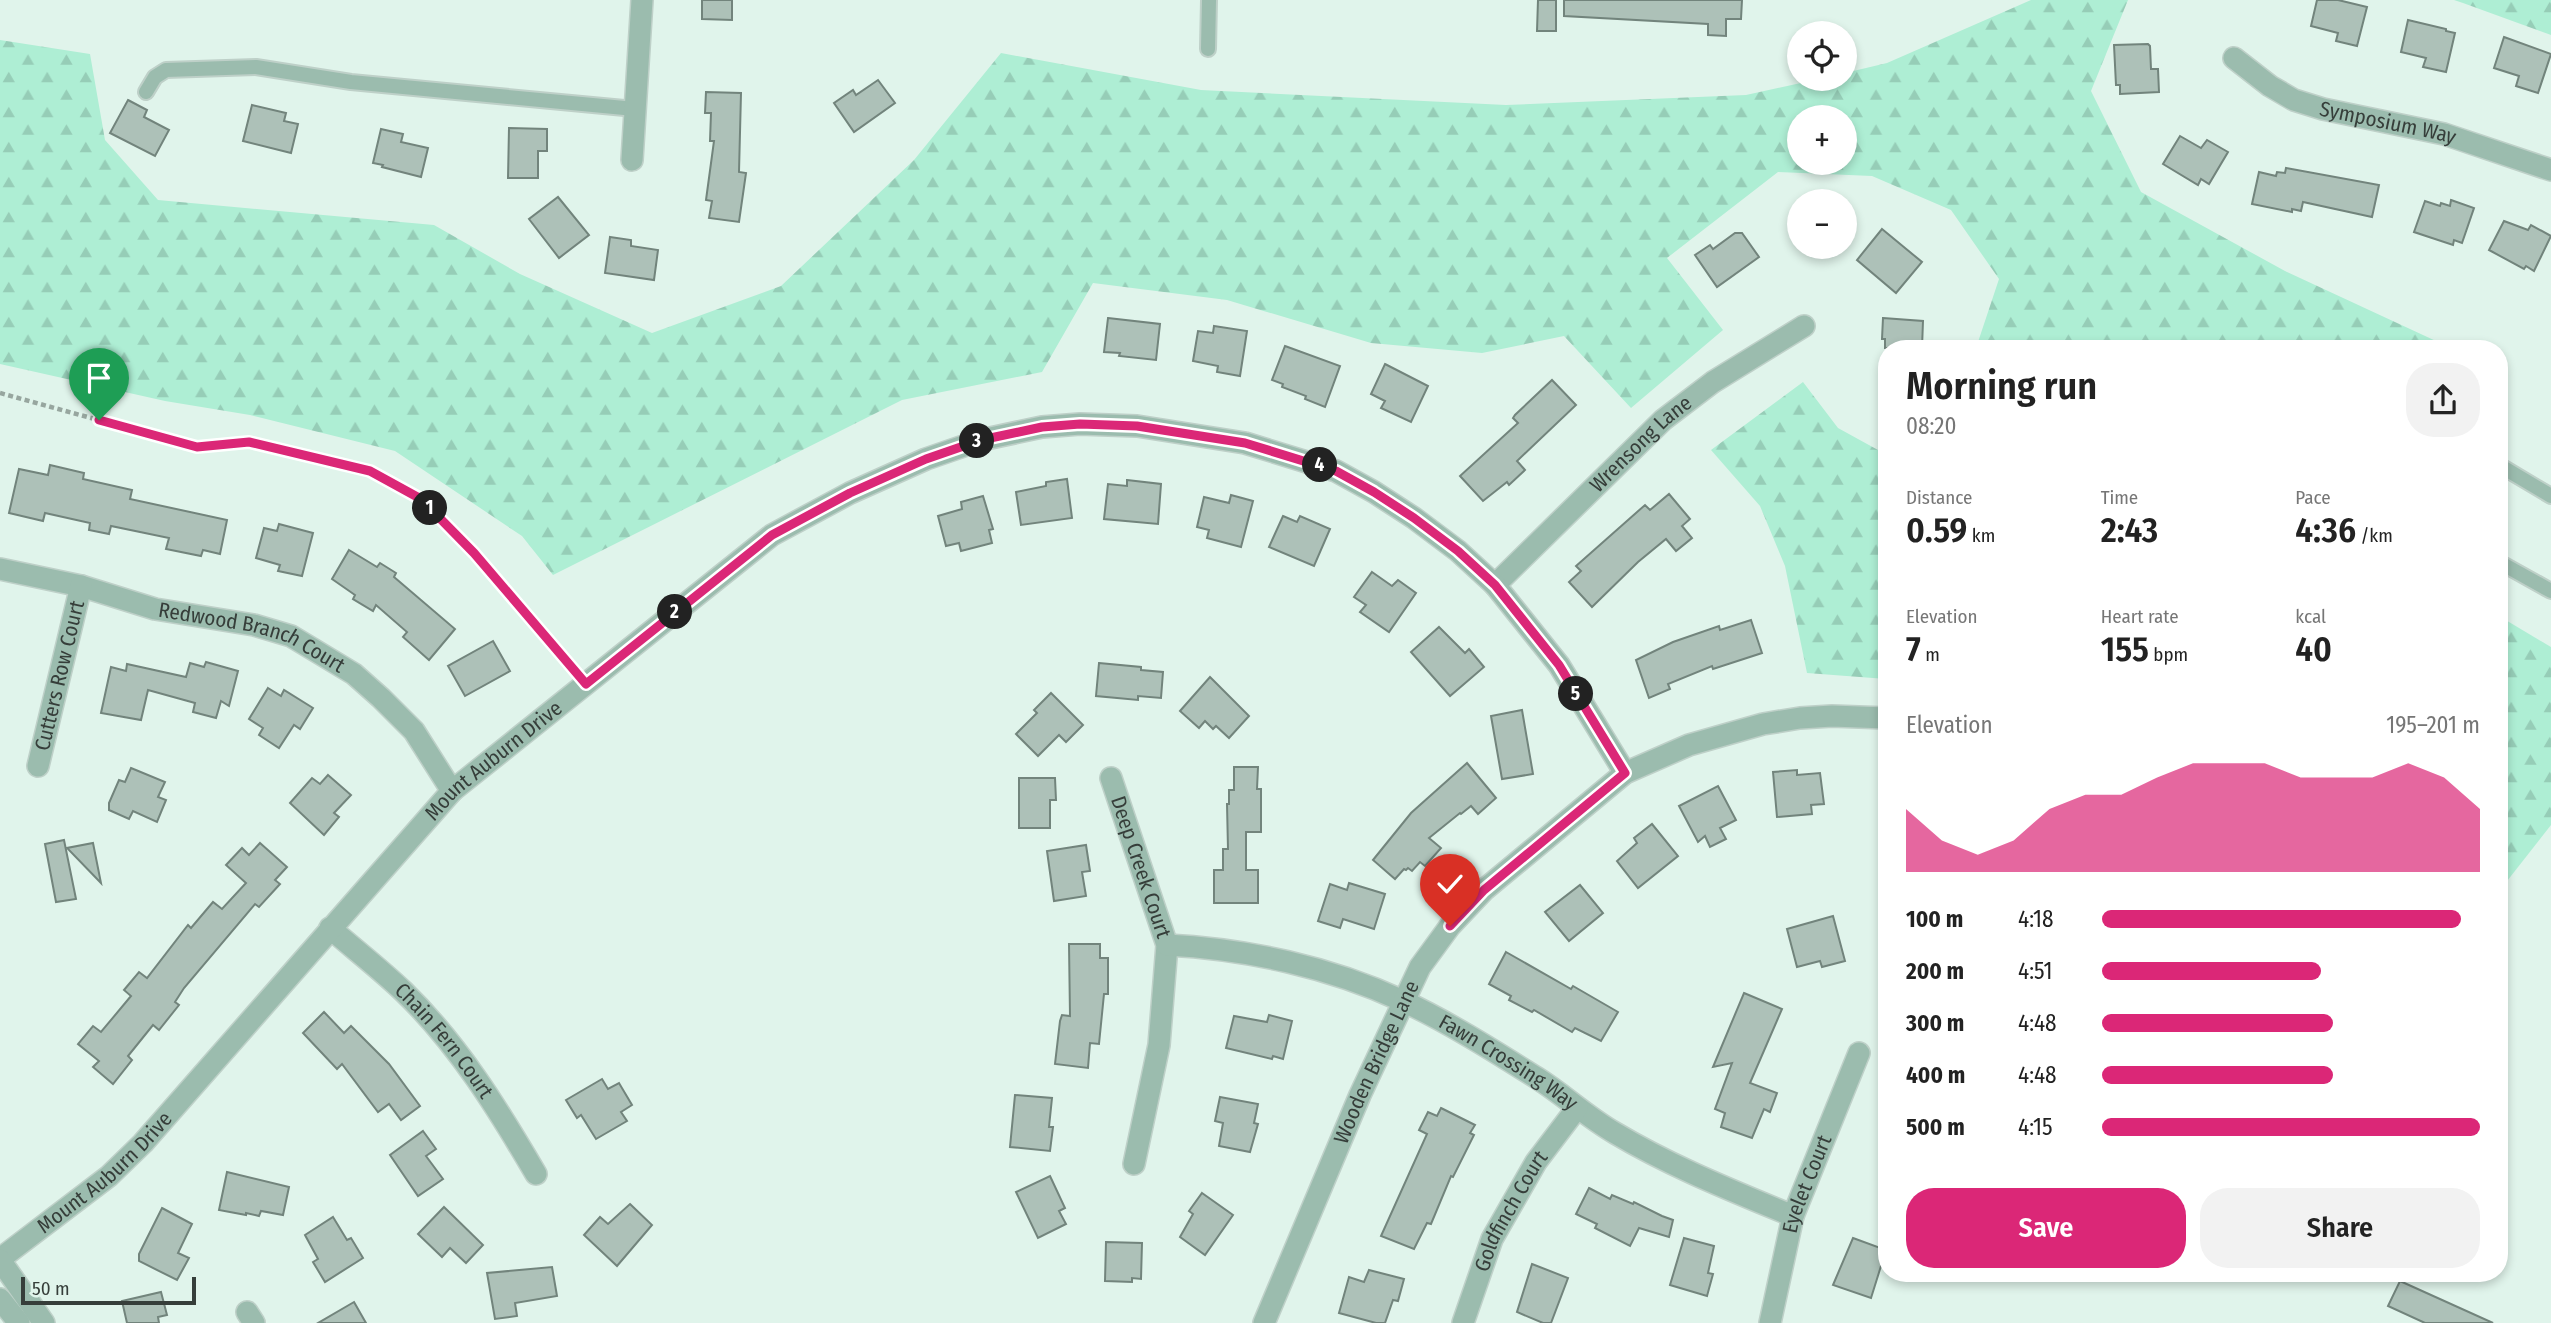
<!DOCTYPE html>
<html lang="en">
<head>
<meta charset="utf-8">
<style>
	:root { --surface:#fff; --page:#f2f2f2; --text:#222; --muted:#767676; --accent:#db2777 }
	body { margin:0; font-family:"Fira Sans Condensed",sans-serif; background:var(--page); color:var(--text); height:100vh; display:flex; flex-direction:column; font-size:26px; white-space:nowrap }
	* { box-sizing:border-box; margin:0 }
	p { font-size:23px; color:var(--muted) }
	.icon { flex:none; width:38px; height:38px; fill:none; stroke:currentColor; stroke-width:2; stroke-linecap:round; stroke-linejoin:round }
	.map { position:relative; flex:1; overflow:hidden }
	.panel { position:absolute; left:1878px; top:340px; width:630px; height:942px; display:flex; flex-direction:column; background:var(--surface); border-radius:28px; box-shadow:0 4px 10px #0003 }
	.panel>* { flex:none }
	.buttons { position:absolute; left:1787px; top:21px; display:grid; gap:14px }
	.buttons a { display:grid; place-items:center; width:70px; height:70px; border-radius:50%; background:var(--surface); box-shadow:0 4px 10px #0003; font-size:35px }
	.scale { position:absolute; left:21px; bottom:18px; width:175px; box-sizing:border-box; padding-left:7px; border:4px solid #363e3a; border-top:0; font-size:19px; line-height:24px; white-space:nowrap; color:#363e3a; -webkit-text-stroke:5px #e0f4eb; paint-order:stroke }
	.pin { position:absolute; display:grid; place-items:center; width:60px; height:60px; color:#fff; margin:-72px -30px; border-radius:50% 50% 50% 0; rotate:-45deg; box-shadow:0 0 7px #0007 }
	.pin .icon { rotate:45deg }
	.km { position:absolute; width:35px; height:35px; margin:-18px; border-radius:50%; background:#222; color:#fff; font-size:19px; line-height:35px; text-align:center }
	.round { display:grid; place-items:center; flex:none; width:74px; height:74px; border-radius:28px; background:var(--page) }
	.headline { display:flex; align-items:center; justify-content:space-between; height:119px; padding:0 28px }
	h1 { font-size:38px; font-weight:600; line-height:52px }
	.stats { display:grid; grid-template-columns:repeat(3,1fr); gap:10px; height:119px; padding:7px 28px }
	.stats div { display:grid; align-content:center }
	.stats b { font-size:35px; font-weight:600 }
	.stats small { font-size:19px; font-weight:400 }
	.stats p { font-size:19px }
	.chart { height:196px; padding:14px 28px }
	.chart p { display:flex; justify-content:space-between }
	.chart svg { width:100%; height:126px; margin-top:7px; fill:var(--accent); opacity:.7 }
	.action { display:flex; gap:14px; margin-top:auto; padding:14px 28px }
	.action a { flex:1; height:80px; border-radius:28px; background:var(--accent); color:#fff; font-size:28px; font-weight:600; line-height:80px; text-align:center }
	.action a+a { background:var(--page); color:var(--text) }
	ul { padding:0 28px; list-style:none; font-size:23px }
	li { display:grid; grid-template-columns:112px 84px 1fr; align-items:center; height:52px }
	li i { height:18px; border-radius:9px; background:var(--accent) }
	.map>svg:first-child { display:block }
	.forest { fill:url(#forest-firs); fill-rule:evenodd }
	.building { fill:#adc1b8; stroke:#72847c; stroke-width:2 }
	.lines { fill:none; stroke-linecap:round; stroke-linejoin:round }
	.service-casing { stroke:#bed0c8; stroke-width:18 }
	.minor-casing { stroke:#bed0c8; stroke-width:24 }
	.path { stroke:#97a69f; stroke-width:4.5; stroke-dasharray:5 3.5; stroke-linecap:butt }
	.service { stroke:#9bbcae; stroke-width:14 }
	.minor { stroke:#9bbcae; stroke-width:21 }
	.route-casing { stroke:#fff; stroke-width:14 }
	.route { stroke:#db2777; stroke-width:9 }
	.labels { text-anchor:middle; stroke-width:7; stroke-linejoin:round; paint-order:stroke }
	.street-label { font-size:21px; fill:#363e3a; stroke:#e0f4eb }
</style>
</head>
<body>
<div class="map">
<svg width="2551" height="1323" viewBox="0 0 2551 1323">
	<defs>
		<pattern id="forest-firs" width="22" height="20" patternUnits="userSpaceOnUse" patternTransform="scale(1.75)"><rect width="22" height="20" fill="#aeeed4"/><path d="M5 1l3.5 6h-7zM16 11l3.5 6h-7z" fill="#96cdb7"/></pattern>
	</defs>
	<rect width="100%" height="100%" fill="#e0f4eb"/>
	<g class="forest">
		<path d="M2031 0H2128L2091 91 2141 192 2285 271 2451 348H1976L1999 279 1951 210 1872 176 1778 172 1667 258 1723 330 1631 408 1564 336 1482 353 1371 343 1227 300 1093 283 1042 372 902 400 553 575 522 536 395 451 250 415 165 401 0 364V40L90 54 105 140 158 200 434 225 520 274 652 333 781 286 914 160 1001 53 1201 90 1506 105 1746 95 1819 79H1844L1845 73 1887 63ZM1844 117V163H1799V117Z"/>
		<polygon points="2454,0 2551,0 2551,35 2463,3"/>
		<polygon points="1803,382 1838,428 1878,450 1886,444 1886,679 1807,673 1785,566 1760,506 1711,450"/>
		<polygon points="2499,616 2551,647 2551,825 2500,890"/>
	</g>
	<g class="building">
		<polygon points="702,0 732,0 732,20 702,19"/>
		<polygon points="1538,0 1556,0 1556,31 1537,31"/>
		<polygon points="1564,0 1742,0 1741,19 1726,19 1726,36 1708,35 1708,24 1564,16"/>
		<polygon points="2317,0 2338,0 2367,7 2357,46 2336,41 2338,33 2311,26"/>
		<polygon points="2408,20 2446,29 2446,31 2455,33 2446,72 2423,67 2426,58 2401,52"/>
		<polygon points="2504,37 2551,54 2538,93 2516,86 2519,76 2494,68"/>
		<polygon points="2148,44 2150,46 2151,69 2158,69 2159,92 2120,94 2120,85 2116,85 2114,45"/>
		<polygon points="878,80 895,103 854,132 834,103 853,90 856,95"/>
		<polygon points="706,92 741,93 739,172 746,173 739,222 709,218 712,201 706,200 714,141 710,141 711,113 705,113"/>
		<polygon points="128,100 147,110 144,117 169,130 155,156 110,133"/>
		<polygon points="252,105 286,113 284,121 298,124 291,153 243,141"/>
		<polygon points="509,128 547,129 547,151 538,151 538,178 508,178"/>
		<polygon points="381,129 403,134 401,142 428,148 421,177 382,167 383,165 373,163"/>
		<polygon points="2180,136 2201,148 2207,140 2228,152 2209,184 2201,179 2198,185 2163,164"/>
		<polygon points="2286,168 2379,185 2372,217 2303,202 2301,211 2292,209 2292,212 2252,204 2259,172 2276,176 2277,172 2285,173"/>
		<polygon points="558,197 589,235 559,258 529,219"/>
		<polygon points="2451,200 2474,208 2462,243 2454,240 2453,245 2414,232 2425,201 2440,206 2441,203 2450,206"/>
		<polygon points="2504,221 2528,230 2531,225 2551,236 2534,271 2526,266 2524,269 2489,250"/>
		<polygon points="1882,229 1922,262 1896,293 1857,260"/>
		<polygon points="1735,233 1742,233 1759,257 1717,287 1695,255 1710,245 1713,249"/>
		<polygon points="610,237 631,240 631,246 658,250 654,280 605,273"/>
		<polygon points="1108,318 1160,324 1156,360 1119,356 1120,353 1104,352"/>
		<polygon points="1883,318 1923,321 1922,348 1885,348 1885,339 1882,339"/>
		<polygon points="1214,326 1247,331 1240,376 1217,372 1218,366 1193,361 1198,331 1213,333"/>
		<polygon points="1285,346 1340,366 1325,407 1305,399 1306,396 1282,387 1283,384 1272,380"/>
		<polygon points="1385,364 1428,386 1411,422 1381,408 1385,401 1371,394"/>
		<polygon points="1552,380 1576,405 1517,461 1525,470 1509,485 1507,482 1483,501 1460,476 1518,423 1513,418 1515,415"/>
		<polygon points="50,465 84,473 83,479 132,490 130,499 227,520 220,554 203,550 201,556 166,549 169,538 111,526 109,534 89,530 90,523 45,513 43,521 9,513 19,469 48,475"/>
		<polygon points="1067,479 1072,518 1021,525 1016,492 1046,486 1046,482"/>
		<polygon points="1127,480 1161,484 1158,524 1104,519 1108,484 1127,486"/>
		<polygon points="1669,494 1690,519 1682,526 1692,538 1676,551 1666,539 1638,562 1592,607 1569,582 1581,571 1576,566 1645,505 1650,510"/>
		<polygon points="1231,495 1253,501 1241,547 1207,538 1209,530 1197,527 1204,497 1229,503"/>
		<polygon points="983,496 993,529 989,530 992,543 961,551 959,543 946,546 938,516 962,509 961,502"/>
		<polygon points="1283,516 1297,522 1300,516 1330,529 1314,566 1269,547"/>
		<polygon points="279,524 313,533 302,576 278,571 280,565 256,558 264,528 277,531"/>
		<polygon points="349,550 377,567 380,563 396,573 394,577 455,629 429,660 403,637 407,632 376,605 373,611 353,599 355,595 332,579"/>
		<polygon points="1372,572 1392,586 1398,580 1416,593 1389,632 1360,612 1366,605 1354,597"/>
		<polygon points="1751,620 1762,653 1713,669 1712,666 1668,684 1670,689 1649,698 1636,660 1673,642 1719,626 1720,630"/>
		<polygon points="1439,627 1465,653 1469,649 1484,667 1450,696 1411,652"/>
		<polygon points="493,641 510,671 465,696 448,666"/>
		<polygon points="206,662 238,671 229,706 221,701 216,718 193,712 195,703 148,690 141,720 101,713 111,667 126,671 127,664 186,677 190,663 204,667"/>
		<polygon points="1099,663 1141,667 1141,670 1163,672 1161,698 1138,696 1138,700 1096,696"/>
		<polygon points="1210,677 1249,716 1229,738 1216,726 1213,729 1205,721 1199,728 1180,711"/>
		<polygon points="268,688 281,696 284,690 313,708 300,729 294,725 279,748 259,735 263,728 249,719"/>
		<polygon points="1051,693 1083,725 1066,742 1059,735 1038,756 1016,734 1037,713 1034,710"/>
		<polygon points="1522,710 1533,774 1502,779 1491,716"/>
		<polygon points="1467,763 1496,798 1478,814 1471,806 1461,814 1460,813 1429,838 1441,848 1425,866 1420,862 1412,871 1408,868 1406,870 1404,869 1395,879 1373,860 1411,813"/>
		<polygon points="1234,767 1258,767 1257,789 1261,789 1261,832 1246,832 1246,870 1258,870 1258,903 1214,903 1214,870 1223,870 1223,849 1228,849 1227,804 1229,804 1229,790 1234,790"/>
		<polygon points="131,768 165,782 158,797 166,800 157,822 133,811 129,819 109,810 109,803 119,780 125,782"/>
		<polygon points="1797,770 1797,775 1820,773 1824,804 1811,805 1812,814 1777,817 1773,772"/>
		<polygon points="328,775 351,795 334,813 339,817 324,835 290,803 312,778 320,784"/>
		<polygon points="1019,778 1055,778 1056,800 1050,800 1050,828 1019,828"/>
		<polygon points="1718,786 1736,820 1720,828 1726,839 1710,847 1705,836 1698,842 1679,806"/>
		<polygon points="1652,824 1678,856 1638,888 1617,861 1637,843 1634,838"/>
		<polygon points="64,840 76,899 56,902 45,844"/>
		<polygon points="93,843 101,883 67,848"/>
		<polygon points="260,843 287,867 275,880 280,884 259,907 255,904 184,988 175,1002 179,1005 159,1030 153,1025 128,1056 132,1060 113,1084 93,1067 99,1061 78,1044 93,1026 101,1032 131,996 124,990 139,972 147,978 188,925 191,928 213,902 222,909 246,883 226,865 242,848 249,855"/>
		<polygon points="1086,845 1090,871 1082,872 1086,896 1054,901 1047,851"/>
		<polygon points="1349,883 1385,894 1374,929 1343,919 1340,928 1318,921 1330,884 1347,890"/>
		<polygon points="1580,885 1603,913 1569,941 1545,912"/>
		<polygon points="1833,916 1845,961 1822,967 1820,961 1797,967 1787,929"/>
		<polygon points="1069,944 1100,944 1100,958 1108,958 1108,994 1104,994 1099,1044 1090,1043 1088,1068 1055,1064 1060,1021 1062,1015 1070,1016"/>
		<polygon points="1506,952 1571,989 1573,986 1618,1012 1601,1041 1575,1028 1572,1032 1534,1010 1532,1012 1509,1000 1511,996 1489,984"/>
		<polygon points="1744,993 1782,1009 1750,1083 1777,1093 1770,1112 1764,1109 1752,1138 1721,1127 1725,1113 1715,1109 1732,1063 1713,1067"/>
		<polygon points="324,1012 344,1033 351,1026 389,1064 420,1106 401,1120 389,1104 378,1112 342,1064 337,1069 303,1033"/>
		<polygon points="1269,1015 1292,1021 1283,1059 1273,1056 1272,1059 1226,1048 1234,1016 1267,1022"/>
		<polygon points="602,1079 608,1089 619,1083 632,1105 621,1112 627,1121 596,1139 581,1115 577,1118 566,1100"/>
		<polygon points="1015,1095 1052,1098 1049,1127 1053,1127 1050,1151 1010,1147"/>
		<polygon points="1220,1097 1258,1104 1254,1123 1258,1124 1250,1152 1219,1146 1223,1123 1215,1121"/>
		<polygon points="1441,1108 1475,1125 1470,1133 1474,1135 1453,1177 1451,1176 1431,1224 1427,1223 1414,1249 1381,1236 1427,1134 1419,1130 1428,1112 1437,1116"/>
		<polygon points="423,1131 436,1149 426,1156 443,1179 418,1196 390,1155"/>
		<polygon points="227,1172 289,1187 283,1215 261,1211 259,1216 246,1213 246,1215 219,1210"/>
		<polygon points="1050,1176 1065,1208 1059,1211 1066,1224 1038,1238 1016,1192"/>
		<polygon points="1589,1188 1610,1199 1612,1195 1633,1204 1634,1202 1662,1216 1673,1220 1669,1237 1639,1228 1630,1246 1595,1228 1597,1224 1576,1214"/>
		<polygon points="1202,1193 1233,1215 1205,1255 1180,1237 1193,1214 1189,1211"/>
		<polygon points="630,1204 652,1225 617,1266 584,1235 600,1217 608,1224"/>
		<polygon points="444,1207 483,1245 466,1263 450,1248 442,1257 418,1234"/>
		<polygon points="162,1208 192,1224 178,1253 189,1258 177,1280 139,1261 139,1254"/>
		<polygon points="333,1217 347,1240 351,1238 363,1258 325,1282 313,1262 318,1259 305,1235"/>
		<polygon points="1684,1238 1714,1246 1708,1273 1713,1274 1707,1296 1670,1285"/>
		<polygon points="1853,1238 1886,1250 1871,1298 1833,1285"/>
		<polygon points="1106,1242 1142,1243 1141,1279 1132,1278 1132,1282 1105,1281"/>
		<polygon points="1532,1264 1568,1278 1551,1323 1543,1323 1517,1312"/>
		<polygon points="552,1267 557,1296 515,1303 517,1316 495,1319 487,1273"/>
		<polygon points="1369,1270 1404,1279 1398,1301 1393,1300 1385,1323 1376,1323 1339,1313 1349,1277 1364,1282"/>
		<polygon points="2400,1281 2493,1323 2425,1323 2388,1306"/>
		<polygon points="161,1292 167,1315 158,1317 159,1323 127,1323 122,1301"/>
		<polygon points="354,1302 366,1323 318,1323"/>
	</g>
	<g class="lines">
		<g class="service-casing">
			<g id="service">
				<polyline points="1208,49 1209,0"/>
				<polyline points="146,92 155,77 166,70 256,67 351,82 635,109"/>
				<polyline points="2499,465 2551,496"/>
				<polyline points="2499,562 2551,591"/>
			</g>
		</g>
		<g class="minor-casing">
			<g id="minor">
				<path id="s1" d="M2234 58 2270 86 2294 100 2323 109 2444 134 2551 170"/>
				<polyline points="632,160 642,0"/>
				<path id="s2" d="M0 569 81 586 155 609 254 625 291 636 354 674 381 698 414 731 452 791"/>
				<path id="s3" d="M1495 585 1663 420 1713 382 1804 326"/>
				<path id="s4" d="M38 766 81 586"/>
				<path id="s5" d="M1111 778 1167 945 1159 1045 1134 1164"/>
				<path id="s6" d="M330 928C354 949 380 969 403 991 458 1044 498 1109 536 1174"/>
				<path id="s7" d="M1167 945C1247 949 1330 967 1403 1001 1450 1023 1494 1051 1537 1078 1564 1095 1587 1117 1615 1133 1672 1167 1733 1191 1793 1216"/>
				<path id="s8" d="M0 1259 109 1176 143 1143 452 791 772 535 850 493 926 459 981 440 1042 427 1080 424 1137 426 1245 443 1336 471 1374 492 1414 518 1458 551 1495 585 1559 665 1625 773"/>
				<polyline points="0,1260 44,1323"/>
				<polyline points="0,1299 19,1323"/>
				<polyline points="247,1312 254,1323"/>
				<path id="s9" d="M1264 1323 1360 1095 1420 967 1450 926 1484 890 1625 773 1689 745 1763 724 1800 718 1832 716 1886 718"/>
				<path id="s10" d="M1463 1323 1492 1239 1536 1162 1577 1108"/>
				<path id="s11" d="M1770 1323 1793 1216 1859 1053"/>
			</g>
		</g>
		<polyline class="path" points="0,393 197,447 249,442 370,471 421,499 474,553 574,670"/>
		<use href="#service" class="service"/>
		<use href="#minor" class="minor"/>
	</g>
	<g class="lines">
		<g class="route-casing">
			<polyline id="route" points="99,420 197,447 249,442 370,471 421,499 474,553 586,684 772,535 850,493 926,459 981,440 1042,427 1080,424 1137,426 1245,443 1336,471 1374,492 1414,518 1458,551 1495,585 1559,665 1625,773 1484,890 1450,926"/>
		</g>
		<use href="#route" class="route"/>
	</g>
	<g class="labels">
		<g class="street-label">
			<text dy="7" stroke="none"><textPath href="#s1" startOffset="170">Symposium Way</textPath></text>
			<text dy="7" stroke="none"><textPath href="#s3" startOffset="203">Wrensong Lane</textPath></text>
			<text dy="7" stroke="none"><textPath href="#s2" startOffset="262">Redwood Branch Court</textPath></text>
			<text dy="7" stroke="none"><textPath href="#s4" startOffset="93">Cutters Row Court</textPath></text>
			<text dy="7" stroke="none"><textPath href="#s8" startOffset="704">Mount Auburn Drive</textPath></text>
			<text dy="7" stroke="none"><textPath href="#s5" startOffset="94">Deep Creek Court</textPath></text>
			<text dy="7" stroke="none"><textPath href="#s6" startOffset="161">Chain Fern Court</textPath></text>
			<text dy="7" stroke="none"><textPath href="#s9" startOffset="284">Wooden Bridge Lane</textPath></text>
			<text dy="7" stroke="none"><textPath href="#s7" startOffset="366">Fawn Crossing Way</textPath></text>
			<text dy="7" stroke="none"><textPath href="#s8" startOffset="136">Mount Auburn Drive</textPath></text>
			<text dy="7" stroke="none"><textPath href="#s11" startOffset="144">Eyelet Court</textPath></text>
			<text dy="7" stroke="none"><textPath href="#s10" startOffset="122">Goldfinch Court</textPath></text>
		</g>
	</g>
</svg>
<div class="buttons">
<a><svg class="icon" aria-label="locate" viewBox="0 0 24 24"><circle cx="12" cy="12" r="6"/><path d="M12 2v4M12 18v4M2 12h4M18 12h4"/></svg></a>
<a>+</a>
<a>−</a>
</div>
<div class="scale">50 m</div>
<div class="pin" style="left:99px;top:420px;background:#1e9e55"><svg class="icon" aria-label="arrive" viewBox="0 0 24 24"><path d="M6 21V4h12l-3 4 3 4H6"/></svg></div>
<div class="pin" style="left:1450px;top:926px;background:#d93025"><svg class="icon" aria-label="check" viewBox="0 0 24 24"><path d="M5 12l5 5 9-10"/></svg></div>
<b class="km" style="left:430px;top:508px">1</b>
<b class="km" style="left:675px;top:612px">2</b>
<b class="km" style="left:977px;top:441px">3</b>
<b class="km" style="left:1320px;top:465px">4</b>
<b class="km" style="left:1576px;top:694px">5</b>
<section class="panel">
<div class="headline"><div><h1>Morning run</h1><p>08:20</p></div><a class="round"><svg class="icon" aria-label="share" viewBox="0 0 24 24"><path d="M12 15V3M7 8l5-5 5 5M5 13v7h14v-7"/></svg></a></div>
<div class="stats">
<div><p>Distance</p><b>0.59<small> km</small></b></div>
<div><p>Time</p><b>2:43</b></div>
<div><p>Pace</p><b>4:36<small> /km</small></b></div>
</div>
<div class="stats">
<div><p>Elevation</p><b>7<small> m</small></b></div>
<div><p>Heart rate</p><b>155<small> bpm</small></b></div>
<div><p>kcal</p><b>40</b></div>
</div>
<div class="chart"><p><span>Elevation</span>195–201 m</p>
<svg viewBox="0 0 160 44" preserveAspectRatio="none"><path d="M0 44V22L10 33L20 38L30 33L40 22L50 17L60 17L70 11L80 6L90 6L100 6L110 11L120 11L130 11L140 6L150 11L160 22V44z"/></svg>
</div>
<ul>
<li><b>100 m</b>4:18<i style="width:95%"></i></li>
<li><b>200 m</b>4:51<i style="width:58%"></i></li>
<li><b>300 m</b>4:48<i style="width:61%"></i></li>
<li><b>400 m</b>4:48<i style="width:61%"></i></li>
<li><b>500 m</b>4:15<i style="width:100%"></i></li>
</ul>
<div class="action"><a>Save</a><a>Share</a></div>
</section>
</div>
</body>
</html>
